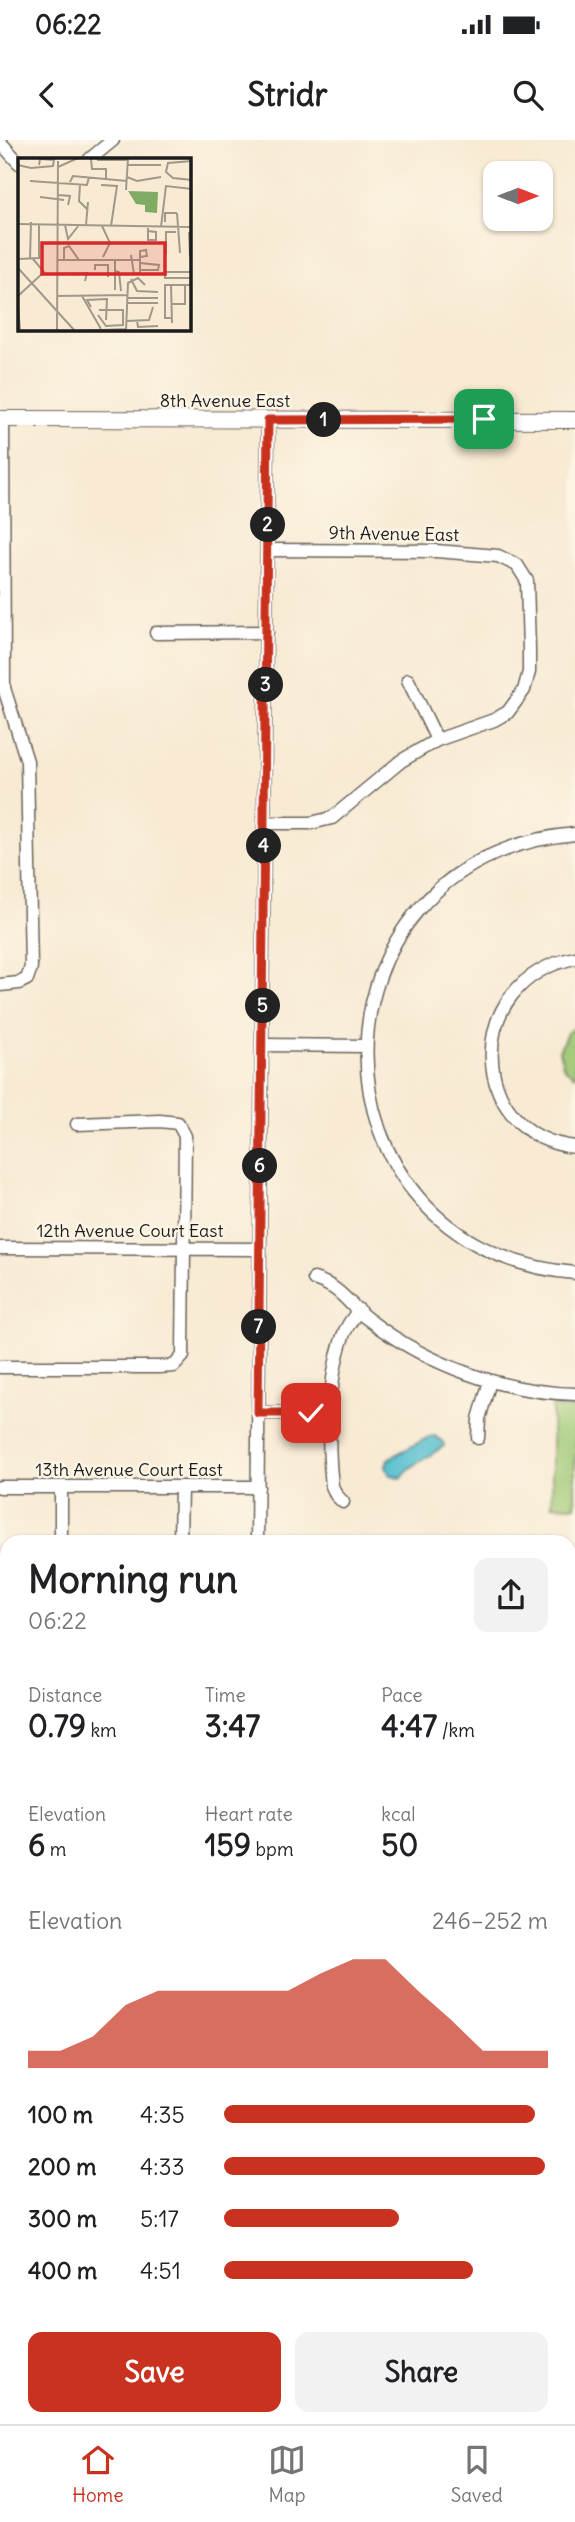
<!DOCTYPE html>
<html lang="en">
<head>
<meta charset="utf-8">
<style>
	:root { --surface:#fff; --page:#f2f2f2; --text:#202124; --muted:#757577; --line:#e0e0e0; --accent:#c8321e }
	body { margin:0; font-family:Delius,sans-serif; background:var(--page); color:var(--text); height:100vh; display:flex; flex-direction:column; font-size:26px; white-space:nowrap }
	* { box-sizing:border-box; margin:0 }
	p { font-size:23px; color:var(--muted) }
	.icon { flex:none; width:38px; height:38px; fill:none; stroke:currentColor; stroke-width:2; stroke-linecap:round; stroke-linejoin:round }
	.map { position:relative; flex:1; overflow:hidden }
	.side { position:absolute; left:0px; top:1395px; width:576px; height:891px; display:flex; flex-direction:column; background:var(--surface); border-radius:21px 21px 0 0; box-shadow:0 2px 5px #0004 }
	.side>* { flex:none }
	.needle { width:46px; rotate:90deg }
	.fabs { position:absolute; left:483px; top:21px; display:grid; gap:14px }
	.fabs a { display:grid; place-items:center; width:70px; height:70px; border-radius:14px; background:var(--surface); box-shadow:0 2px 5px #0004; font-size:35px }
	.pin { position:absolute; display:grid; place-items:center; width:60px; height:60px; color:#fff; margin:-30px; border-radius:14px; box-shadow:0 4px 10px #0006 }
	.km { position:absolute; width:35px; height:35px; margin:-18px; border-radius:50%; background:#222; color:#fff; font-size:19px; line-height:35px; text-align:center }
	.round { display:grid; place-items:center; flex:none; width:74px; height:74px; border-radius:14px; background:var(--page) }
	.head { display:flex; align-items:center; justify-content:space-between; height:119px; padding:0 28px }
	h1 { font-size:38px; font-weight:800; line-height:52px }
	.stats { display:grid; grid-template-columns:repeat(3,1fr); gap:10px; height:119px; padding:7px 28px }
	.stats div { display:grid; align-content:center }
	.stats b { font-size:30px; font-weight:800 }
	.stats small { font-size:19px; font-weight:400 }
	.stats p { font-size:19px }
	.chart { height:196px; padding:14px 28px }
	.chart p { display:flex; justify-content:space-between }
	.chart svg { width:100%; height:126px; margin-top:7px; fill:var(--accent); opacity:.7 }
	.action { display:flex; gap:14px; margin-top:auto; padding:14px 28px }
	.action a { flex:1; height:80px; border-radius:14px; background:var(--accent); color:#fff; font-size:28px; font-weight:800; line-height:80px; text-align:center }
	.action a+a { background:var(--page); color:var(--text) }
	ul { padding:0 28px; list-style:none; font-size:23px }
	li { display:grid; grid-template-columns:112px 84px 1fr; align-items:center; height:52px }
	li i { height:18px; border-radius:9px; background:var(--accent) }
	.status { display:flex; justify-content:space-between; align-items:center; height:49px; padding:0 35px; background:var(--surface); direction:ltr }
	.status svg { height:19px; fill:currentColor }
	header { display:flex; justify-content:space-between; align-items:center; height:91px; padding:0 28px; background:var(--surface); font-size:32px; font-weight:800 }
	.tabs { display:flex; justify-content:space-around; align-items:center; height:98px; border-top:2px solid var(--line); background:var(--surface); font-size:19px; color:var(--muted) }
	.tabs a { display:grid; justify-items:center; gap:4px }
	.tabs .on { color:var(--accent) }
	.map>svg:first-child { display:block }
	.green { fill:#9ec773; stroke:#5d7248; stroke-width:2 }
	.water { fill:#53becf; stroke:#386d76; stroke-width:2 }
	.lines { fill:none; stroke-linecap:round; stroke-linejoin:round }
	.minor-casing { stroke:#69645c; stroke-width:15 }
	.tertiary-casing { stroke:#69645c; stroke-width:18 }
	.minor { stroke:#fff; stroke-width:12 }
	.tertiary { stroke:#fff; stroke-width:16 }
	.route-casing { stroke:#fff; stroke-width:14 }
	.route { stroke:#c8321e; stroke-width:9 }
	.labels { text-anchor:middle; stroke-width:5; stroke-linejoin:round; paint-order:stroke }
	.street-label { font-size:18px; fill:#1c1c1c; stroke:#fcf5e5 }
	.inset-road { fill:none; stroke:#a0988a; stroke-width:2 }
	.view { fill:#d62828; fill-opacity:0.15; stroke:#d62828; stroke-width:3.5 }
	.inset-edge { fill:none; stroke:#1c1c1c; stroke-width:3.5 }
</style>
</head>
<body>
<div class="status"><b>06:22</b><svg viewBox="0 0 49 12"><path d="M0 12V9h3v3zM5 12V6h3v6zM10 12V3h3v9zM15 12V0h3v12zM26 1h20v11H26zM47 4h2v5h-2z"/></svg></div>
<header><svg class="icon" aria-label="back" viewBox="0 0 24 24"><path d="M15 5l-7 7 7 7"/></svg>Stridr<svg class="icon" aria-label="search" viewBox="0 0 24 24"><circle cx="10" cy="10" r="6"/><path d="M15 15l6 6"/></svg></header>
<div class="map">
<svg width="575" height="2284" viewBox="0 0 575 2284">
	<rect width="100%" height="100%" fill="#fcf5e5"/>
	<filter id="ink" filterUnits="userSpaceOnUse"><feTurbulence type="fractalNoise" baseFrequency=".0143" numOctaves="2"/><feDisplacementMap in="SourceGraphic" scale="14" xChannelSelector="R" yChannelSelector="G"/><feConvolveMatrix kernelMatrix="1 2 1 2 8 2 1 2 1" color-interpolation-filters="sRGB"/></filter>
	<filter id="wash" filterUnits="userSpaceOnUse"><feTurbulence type="fractalNoise" baseFrequency=".00686" numOctaves="4" result="noise"/><feDisplacementMap in="SourceGraphic" scale="28" xChannelSelector="R" yChannelSelector="G"/><feGaussianBlur stdDeviation="1.57" result="paint"/><feColorMatrix in="noise" values="0 0 0 0 0 0 0 0 0 0 0 0 0 0 0 0 0 1.4 0 .05"/><feComposite in="paint" operator="in"/></filter>
	<g filter="url(#wash)">
		<rect width="100%" height="100%" fill="#f8ead3"/>
		<g class="green">
			<polygon points="575,887 575,936 564,928 559,911 567,893"/>
			<polygon points="552,1267 575,1268 575,1366 552,1365"/>
		</g>
		<g class="water">
			<polygon points="435,1296 443,1302 444,1306 410,1328 401,1338 389,1334 386,1327 388,1319 429,1297"/>
			<polygon points="569,1424 575,1425 575,1525 569,1529"/>
		</g>
	</g>
	<g filter="url(#ink)">
		<g class="lines">
			<g class="minor-casing">
				<g id="minor">
					<polyline points="0,2 19,23"/>
					<polyline points="90,19 113,0"/>
					<polyline points="156,493 267,492"/>
					<polyline points="408,540 437,600"/>
					<polyline points="265,683 311,683 332,678 401,621 437,600 494,580 508,572 524,550 529,532 529,509 527,441 517,425 498,416 436,411 268,410"/>
					<path d="M575 694C297 718 297 1109 575 1133"/>
					<path d="M575 818C460 841 468 996 575 1007"/>
					<polyline points="0,845 19,843 27,839 31,827 27,621 4,548 3,279"/>
					<polyline points="263,905 365,906"/>
					<polyline points="0,1108 259,1109"/>
					<path d="M314 1139C343 1148 347 1164 369 1180 428 1225 502 1252 575 1254"/>
					<polyline points="0,1227 159,1227 174,1226 183,1216 185,996 178,983 160,981 77,984"/>
					<polyline points="258,1273 331,1273"/>
					<polyline points="478,1298 479,1279 490,1241"/>
					<polyline points="0,1347 258,1347"/>
					<path d="M343 1362 336 1355 332 1346C327 1302 328 1241 342 1199 345 1188 352 1179 359 1170"/>
					<polyline points="61,1402 61,1348"/>
					<polyline points="180,1402 181,1347"/>
					<polyline points="257,1402 268,280"/>
					<polyline points="0,1432 7,1432"/>
					<polyline points="7,1708 7,1806"/>
					<polyline points="569,2219 575,2219"/>
					<polyline points="0,2278 7,2277"/>
					<polyline points="44,2278 44,2284"/>
				</g>
			</g>
			<g class="tertiary-casing">
				<polyline id="tertiary" points="0,279 575,280"/>
			</g>
			<use href="#minor" class="minor"/>
			<use href="#tertiary" class="tertiary"/>
		</g>
	</g>
	<g class="lines" filter="url(#ink)">
		<g class="route-casing">
			<polyline id="route" points="311,1273 258,1273 268,280 484,279"/>
		</g>
		<use href="#route" class="route"/>
	</g>
	<g class="labels">
		<g class="street-label">
			<text x="225" y="267">8th Avenue East</text>
			<text transform="translate(394 394) rotate(1)" y="6">9th Avenue East</text>
			<text x="130" y="1097">12th Avenue Court East</text>
			<text x="129" y="1336">13th Avenue Court East</text>
		</g>
	</g>
	<g transform="translate(18 18)">
		<rect width="173" height="173" fill="#f8ead3"/>
		<path d="M110 33 140 34 139 55 127 54V47L118 46Z" fill="#7eac65"/>
		<path class="inset-road" d="M73 1 74 11H88V20M79 2H110M174 3 150 5 148 14 155 20 174 22M0 7 13 10 35 8 36 2 22 1 21 7M110 7H143M40 9 60 0M109 19 119 23 143 19M12 23 69 27 71 19M52 24 55 18 109 23M62 27 61 43 69 51M83 27 99 28 93 68M108 32 110 0M40 37 52 38 50 47M22 39 46 42M159 55 162 95M147 64V55H159M0 66 174 69M47 67 50 81 61 67M68 67 70 44M84 68 92 85 85 99M143 69 148 28 174 31M130 73 138 74V82H130V68M171 74 172 99M148 96V74H158M113 97 116 116 122 115V93L128 92 129 98 122 99M0 101 21 100V67M12 101 13 64M39 102H122M46 102V90L51 88 61 102M0 110 57 173M77 112V107H90V119M122 112H140L141 107 122 105M97 113 101 114 103 133M174 114H147V120H174M39 116 69 115 67 123M113 121 119 133 140 134M153 127 154 165M97 132V103M0 138 26 114 15 101M39 138 109 137M64 138 83 171M109 140H140M109 145H140M153 146H167V127M0 148 2 171M73 149 69 142 89 141 88 162M80 157 88 168 105 167V152H81M153 160H147V127H174M109 163 131 162 135 149M119 163 120 169 140 168M39 173 40 3M59 173 108 171M108 173 110 125 120 120 127 127"/>
		<path class="view" d="M24 85H147V116H24Z"/>
		<rect width="173" height="173" class="inset-edge"/>
	</g>
</svg>
<div class="fabs">
<a><svg class="needle" viewBox="-14 -14 28 28"><path d="M0-13l5 13h-10z" fill="#e53935"/><path d="M0 13l5-13h-10z" fill="#757577"/></svg></a>
</div>
<div class="pin" style="left:484px;top:279px;background:#1e9e55"><svg class="icon" aria-label="arrive" viewBox="0 0 24 24"><path d="M6 21V4h12l-3 4 3 4H6"/></svg></div>
<div class="pin" style="left:311px;top:1273px;background:#d93025"><svg class="icon" aria-label="check" viewBox="0 0 24 24"><path d="M5 12l5 5 9-10"/></svg></div>
<b class="km" style="left:324px;top:280px">1</b>
<b class="km" style="left:268px;top:385px">2</b>
<b class="km" style="left:266px;top:545px">3</b>
<b class="km" style="left:264px;top:706px">4</b>
<b class="km" style="left:263px;top:866px">5</b>
<b class="km" style="left:260px;top:1026px">6</b>
<b class="km" style="left:259px;top:1187px">7</b>
<section class="side">
<div class="head"><div><h1>Morning run</h1><p>06:22</p></div><a class="round"><svg class="icon" aria-label="share" viewBox="0 0 24 24"><path d="M12 15V3M7 8l5-5 5 5M5 13v7h14v-7"/></svg></a></div>
<div class="stats">
<div><p>Distance</p><b>0.79<small> km</small></b></div>
<div><p>Time</p><b>3:47</b></div>
<div><p>Pace</p><b>4:47<small> /km</small></b></div>
</div>
<div class="stats">
<div><p>Elevation</p><b>6<small> m</small></b></div>
<div><p>Heart rate</p><b>159<small> bpm</small></b></div>
<div><p>kcal</p><b>50</b></div>
</div>
<div class="chart"><p><span>Elevation</span>246–252 m</p>
<svg viewBox="0 0 160 44" preserveAspectRatio="none"><path d="M0 44V38L10 38L20 33L30 22L40 17L50 17L60 17L70 17L80 17L90 11L100 6L110 6L120 17L130 27L140 38L150 38L160 38V44z"/></svg>
</div>
<ul>
<li><b>100 m</b>4:35<i style="width:96%"></i></li>
<li><b>200 m</b>4:33<i style="width:99%"></i></li>
<li><b>300 m</b>5:17<i style="width:54%"></i></li>
<li><b>400 m</b>4:51<i style="width:77%"></i></li>
</ul>
<div class="action"><a>Save</a><a>Share</a></div>
</section>
</div>
<nav class="tabs">
<a class="on"><svg class="icon" aria-label="home" viewBox="0 0 24 24"><path d="M3 11l9-7 9 7M6 9v11h12V9"/></svg>Home</a>
<a><svg class="icon" aria-label="map" viewBox="0 0 24 24"><path d="M3 6l6-2 6 2 6-2v14l-6 2-6-2-6 2zM9 4v14M15 6v14"/></svg>Map</a>
<a><svg class="icon" aria-label="saved" viewBox="0 0 24 24"><path d="M7 4h10v16l-5-4-5 4z"/></svg>Saved</a>
</nav>
</body>
</html>
